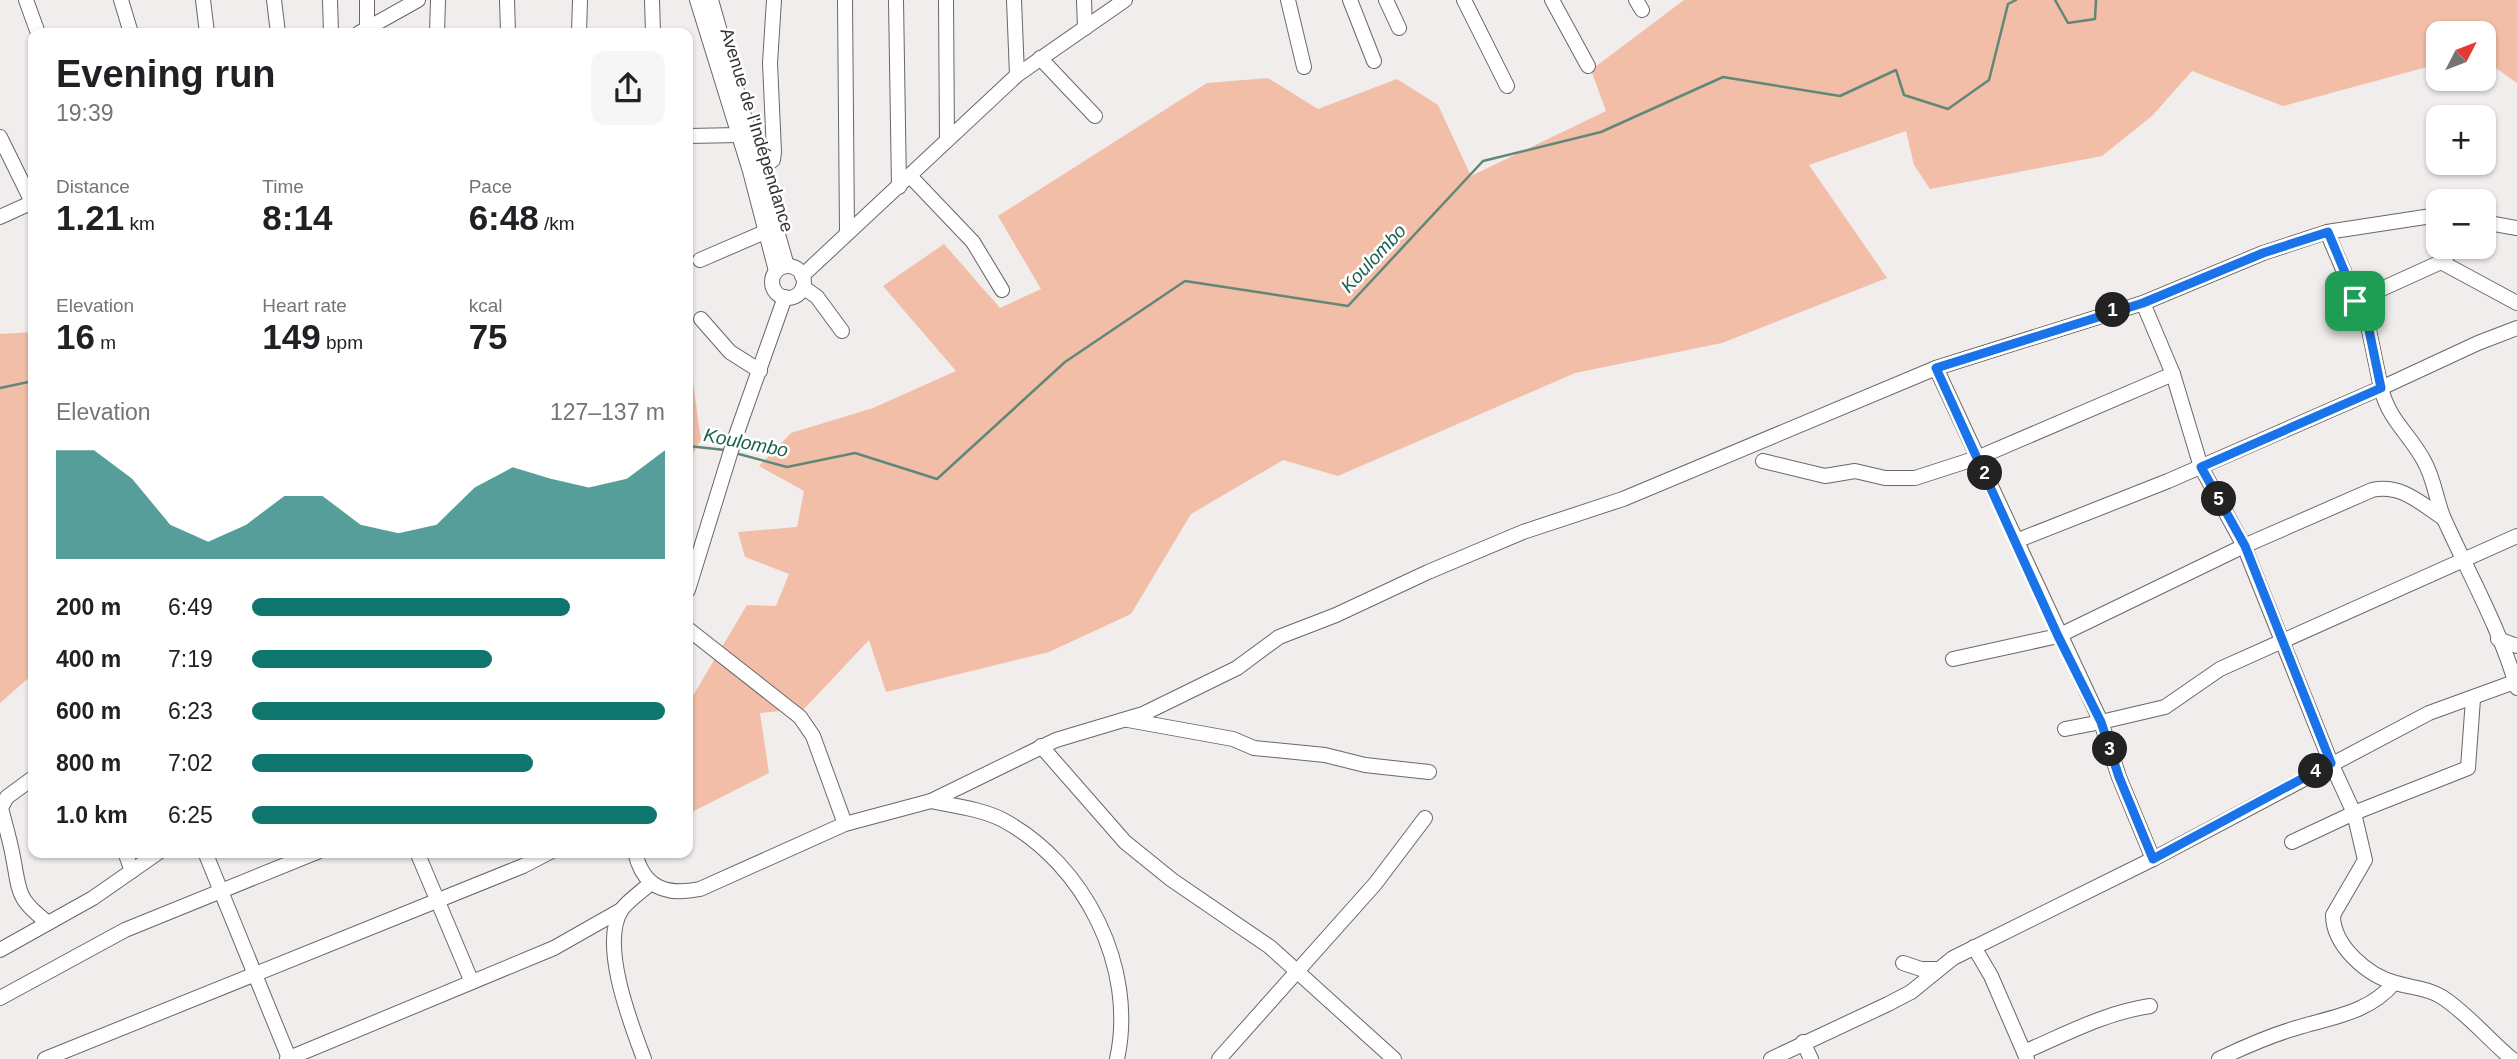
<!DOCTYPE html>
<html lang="en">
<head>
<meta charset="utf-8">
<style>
	:root { --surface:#fff; --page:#f6f6f6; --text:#202124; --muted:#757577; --accent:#0f766e }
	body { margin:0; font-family:Helvetica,sans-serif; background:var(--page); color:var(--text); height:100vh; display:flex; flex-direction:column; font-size:26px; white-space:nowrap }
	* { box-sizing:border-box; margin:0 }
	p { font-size:23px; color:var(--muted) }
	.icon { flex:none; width:38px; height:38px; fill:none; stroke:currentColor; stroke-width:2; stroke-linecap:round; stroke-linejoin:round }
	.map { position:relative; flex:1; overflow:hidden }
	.details { position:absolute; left:28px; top:28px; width:665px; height:830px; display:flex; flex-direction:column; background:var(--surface); border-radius:14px; box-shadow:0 2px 5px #0004 }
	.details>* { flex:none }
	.needle { width:46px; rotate:48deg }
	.tools { position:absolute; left:2426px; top:21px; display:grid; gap:14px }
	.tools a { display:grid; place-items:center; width:70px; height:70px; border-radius:14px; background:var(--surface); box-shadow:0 2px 5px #0004; font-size:35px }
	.pin { position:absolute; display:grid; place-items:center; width:60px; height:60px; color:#fff; margin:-30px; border-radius:14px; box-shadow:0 4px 10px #0006 }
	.km { position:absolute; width:35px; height:35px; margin:-18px; border-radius:50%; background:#222; color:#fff; font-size:19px; line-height:35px; text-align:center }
	.round { display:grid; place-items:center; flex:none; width:74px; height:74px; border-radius:14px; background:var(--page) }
	.overview { display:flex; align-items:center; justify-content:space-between; height:119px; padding:0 28px }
	h1 { font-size:38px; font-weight:700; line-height:52px }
	.metrics { display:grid; grid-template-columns:repeat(3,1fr); gap:10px; height:119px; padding:7px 28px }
	.metrics div { display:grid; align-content:center }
	.metrics b { font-size:35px; font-weight:700 }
	.metrics small { font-size:19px; font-weight:400 }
	.metrics p { font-size:19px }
	.chart { height:196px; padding:14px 28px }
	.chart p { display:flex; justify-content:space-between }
	.chart svg { width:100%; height:126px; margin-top:7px; fill:var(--accent); opacity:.7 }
	ul { padding:0 28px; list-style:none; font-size:23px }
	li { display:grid; grid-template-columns:112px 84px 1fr; align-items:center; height:52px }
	li i { height:18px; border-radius:9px; background:var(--accent) }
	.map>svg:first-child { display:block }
	.green { fill:#f2bea7 }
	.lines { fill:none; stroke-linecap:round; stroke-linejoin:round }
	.stream { stroke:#608878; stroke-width:2.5 }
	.minor-casing { stroke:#6a6765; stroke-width:16 }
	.minor { stroke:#fff; stroke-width:14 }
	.route-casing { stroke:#fff; stroke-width:14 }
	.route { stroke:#1a73e8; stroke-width:9 }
	.labels { text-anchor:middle; stroke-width:5; stroke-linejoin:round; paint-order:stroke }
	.street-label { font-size:18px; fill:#333131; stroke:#fff }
	.water-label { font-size:19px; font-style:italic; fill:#1b634e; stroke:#fff }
</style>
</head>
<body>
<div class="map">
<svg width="2517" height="1059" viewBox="0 0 2517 1059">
	<rect width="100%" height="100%" fill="#f1edec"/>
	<g class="green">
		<polygon points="1684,0 2517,0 2517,83 2483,59 2483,33 2438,33 2438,64 2283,106 2192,71 2152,116 2102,156 1930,189 1914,165 1906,131 1809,165 1887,278 1722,343 1575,373 1338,476 1283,460 1191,514 1131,614 1049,652 886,692 869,640 804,709 760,713 769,773 688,814 688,704 747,605 776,606 789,574 745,557 738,532 797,527 804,491 759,466 791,433 873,408 956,371 883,286 944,244 1000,308 1041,289 998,216 1207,83 1268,78 1318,109 1397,79 1438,105 1471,176 1606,111 1591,70"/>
		<polygon points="33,332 33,674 0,703 0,334"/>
		<polygon points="691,368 701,440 688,461 688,371"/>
	</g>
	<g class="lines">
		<g class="stream">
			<polyline points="2055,0 2068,23 2095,19 2096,0"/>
			<polyline points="0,388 33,381"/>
			<polyline points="688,446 725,450"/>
			<polyline points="735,453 787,467 855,453 937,479 1065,362 1185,281 1348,306 1483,161 1601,132 1723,77 1840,96 1896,70 1904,95 1948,109 1989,80 2008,4 2016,0"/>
		</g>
		<g class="minor-casing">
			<g id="minor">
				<polyline points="26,0 38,33"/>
				<polyline points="121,0 131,33"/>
				<polyline points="203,0 207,33"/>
				<polyline points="274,0 278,33"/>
				<polyline points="330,0 331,33"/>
				<polyline points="507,0 508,33"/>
				<polyline points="652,0 653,33"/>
				<polyline points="697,0 750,171 776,271"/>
				<polyline points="711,0 787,266"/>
				<polyline points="845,0 847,233"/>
				<polyline points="896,0 899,187"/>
				<polyline points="946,0 947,140"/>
				<polyline points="1014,0 1017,75"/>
				<polyline points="1084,0 1085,28"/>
				<polyline points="1288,0 1304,67"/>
				<polyline points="1350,0 1374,61"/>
				<polyline points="1386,0 1399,28"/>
				<polyline points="1464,0 1507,86"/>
				<polyline points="1552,0 1588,66"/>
				<polyline points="1636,0 1642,10"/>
				<polyline points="359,33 418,0"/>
				<polyline points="367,33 367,0"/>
				<polyline points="437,33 438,0"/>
				<polyline points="579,33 580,0"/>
				<polyline points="1040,58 1095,116"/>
				<polyline points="688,136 739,135"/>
				<polyline points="0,137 32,202"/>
				<polyline points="760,168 773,160 774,152 770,63 774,0"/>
				<polyline points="911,177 973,242 1002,290"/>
				<polyline points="0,217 33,202"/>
				<polyline points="2483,222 2517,228"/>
				<polyline points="2327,232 2369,330 2381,388 2478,343 2517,328"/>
				<polyline points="700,260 767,231"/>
				<polyline points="2441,262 2517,303"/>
				<circle cx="788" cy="282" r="16"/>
				<polyline points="802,276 1017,75 1125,0"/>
				<polyline points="803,287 817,297 842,331"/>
				<polyline points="2355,301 2441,262 2455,247"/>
				<polyline points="2143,303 2173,374 2201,467 2244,546 2331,763 2354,813 2292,842"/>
				<polyline points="701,319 730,352 760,371"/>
				<polyline points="1936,368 2101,722 2065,729"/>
				<polyline points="1763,461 1825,476 1855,471 1885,478 1915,478 1977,458 2173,374"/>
				<path d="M2016 541 2168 481 2381 388C2389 421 2410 434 2424 461 2435 480 2436 502 2445 521 2470 576 2501 631 2517 688"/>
				<polyline points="688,590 734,441 785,297"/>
				<polyline points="688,629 800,717 813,736 845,824"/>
				<polyline points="2498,639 2517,646"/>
				<path d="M1953 659 2058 636 2244 546 2372 490C2401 484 2419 502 2443 518"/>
				<path d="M2473 699 2468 768 2354 813 2365 860 2333 915C2333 946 2368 976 2396 983 2412 988 2428 988 2442 997 2468 1014 2489 1040 2512 1059"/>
				<polyline points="1128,720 1233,739 1254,748 1325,755 1365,765 1429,772"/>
				<polyline points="1041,746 1125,842 1172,880 1270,947 1394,1059"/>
				<path d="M33 778 7 797 1 808C5 824 10 840 13 857 20 893 16 898 48 923"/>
				<path d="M931 801C954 806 982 809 1003 820 1085 864 1137 968 1117 1059"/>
				<polyline points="125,852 132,871"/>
				<polyline points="205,852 289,1058"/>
				<polyline points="417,852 471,980"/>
				<path d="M635 852C643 888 667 896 700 889L845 824 931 801 1056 740 1143 714 1237 668 1279 637 1336 615 1428 572 1523 532 1623 499 1936 368 2143 303 2263 253 2327 232 2438 215"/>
				<polyline points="2153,859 2119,777 2101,722 2165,707 2220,669 2517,536"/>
				<polyline points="1974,947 1991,976 2027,1059"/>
				<polyline points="0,950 93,898 159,852"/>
				<polyline points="1903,963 1921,969 1937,969"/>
				<polyline points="0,998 125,930 317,852"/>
				<polyline points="1803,1042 1811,1059"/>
				<path d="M2024 1052C2066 1034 2104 1013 2150 1006"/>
				<polyline points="45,1059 523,866 550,852"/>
				<polyline points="287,1059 554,948 621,910"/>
				<path d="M644 1059C631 1024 599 943 622 909 629 900 642 891 651 883"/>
				<polyline points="1219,1059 1375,884 1425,818"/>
				<polyline points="1771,1059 1888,1004 1911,992 1953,958 2153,859 2429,713 2517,681"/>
				<path d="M2219 1059C2244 1047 2269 1036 2296 1028 2332 1017 2369 1013 2394 983"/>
			</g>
		</g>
		<use href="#minor" class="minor"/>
	</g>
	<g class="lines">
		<g class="route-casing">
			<polygon id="route" points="2328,232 2369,330 2381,388 2201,467 2245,546 2331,763 2153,859 2119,777 2101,722 2058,636 1936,368 2143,303 2263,253"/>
		</g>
		<use href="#route" class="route"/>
	</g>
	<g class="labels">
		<g class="street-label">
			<text transform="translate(757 130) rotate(73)" y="6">Avenue de l'Indépendance</text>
		</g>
		<g class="water-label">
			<text transform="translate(1373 258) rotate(-47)" y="7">Koulombo</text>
			<text transform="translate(746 442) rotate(11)" y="7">Koulombo</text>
		</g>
	</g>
</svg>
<div class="tools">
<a><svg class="needle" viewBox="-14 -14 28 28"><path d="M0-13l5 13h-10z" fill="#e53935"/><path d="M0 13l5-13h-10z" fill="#757577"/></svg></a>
<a>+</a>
<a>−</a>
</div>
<div class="pin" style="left:2355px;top:301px;background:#1e9e55"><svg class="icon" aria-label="arrive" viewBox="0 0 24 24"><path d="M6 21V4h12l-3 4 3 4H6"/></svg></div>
<b class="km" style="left:2113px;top:310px">1</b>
<b class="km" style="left:1985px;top:473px">2</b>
<b class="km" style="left:2110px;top:749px">3</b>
<b class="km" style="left:2316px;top:771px">4</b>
<b class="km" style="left:2219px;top:499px">5</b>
<section class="details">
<div class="overview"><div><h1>Evening run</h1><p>19:39</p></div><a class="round"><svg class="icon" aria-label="share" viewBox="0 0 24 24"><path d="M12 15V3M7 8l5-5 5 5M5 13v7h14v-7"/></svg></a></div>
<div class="metrics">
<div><p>Distance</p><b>1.21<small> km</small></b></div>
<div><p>Time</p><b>8:14</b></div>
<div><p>Pace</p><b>6:48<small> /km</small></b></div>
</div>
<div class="metrics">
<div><p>Elevation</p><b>16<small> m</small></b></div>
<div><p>Heart rate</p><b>149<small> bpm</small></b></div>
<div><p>kcal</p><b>75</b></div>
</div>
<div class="chart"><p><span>Elevation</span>127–137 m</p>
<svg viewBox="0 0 160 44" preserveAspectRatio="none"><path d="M0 44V6L10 6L20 16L30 32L40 38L50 32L60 22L70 22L80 32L90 35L100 32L110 19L120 12L130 16L140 19L150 16L160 6V44z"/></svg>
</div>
<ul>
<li><b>200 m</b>6:49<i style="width:77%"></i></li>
<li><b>400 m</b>7:19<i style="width:58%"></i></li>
<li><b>600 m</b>6:23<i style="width:100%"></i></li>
<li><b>800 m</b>7:02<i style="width:68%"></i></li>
<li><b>1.0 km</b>6:25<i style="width:98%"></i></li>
</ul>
</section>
</div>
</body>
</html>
